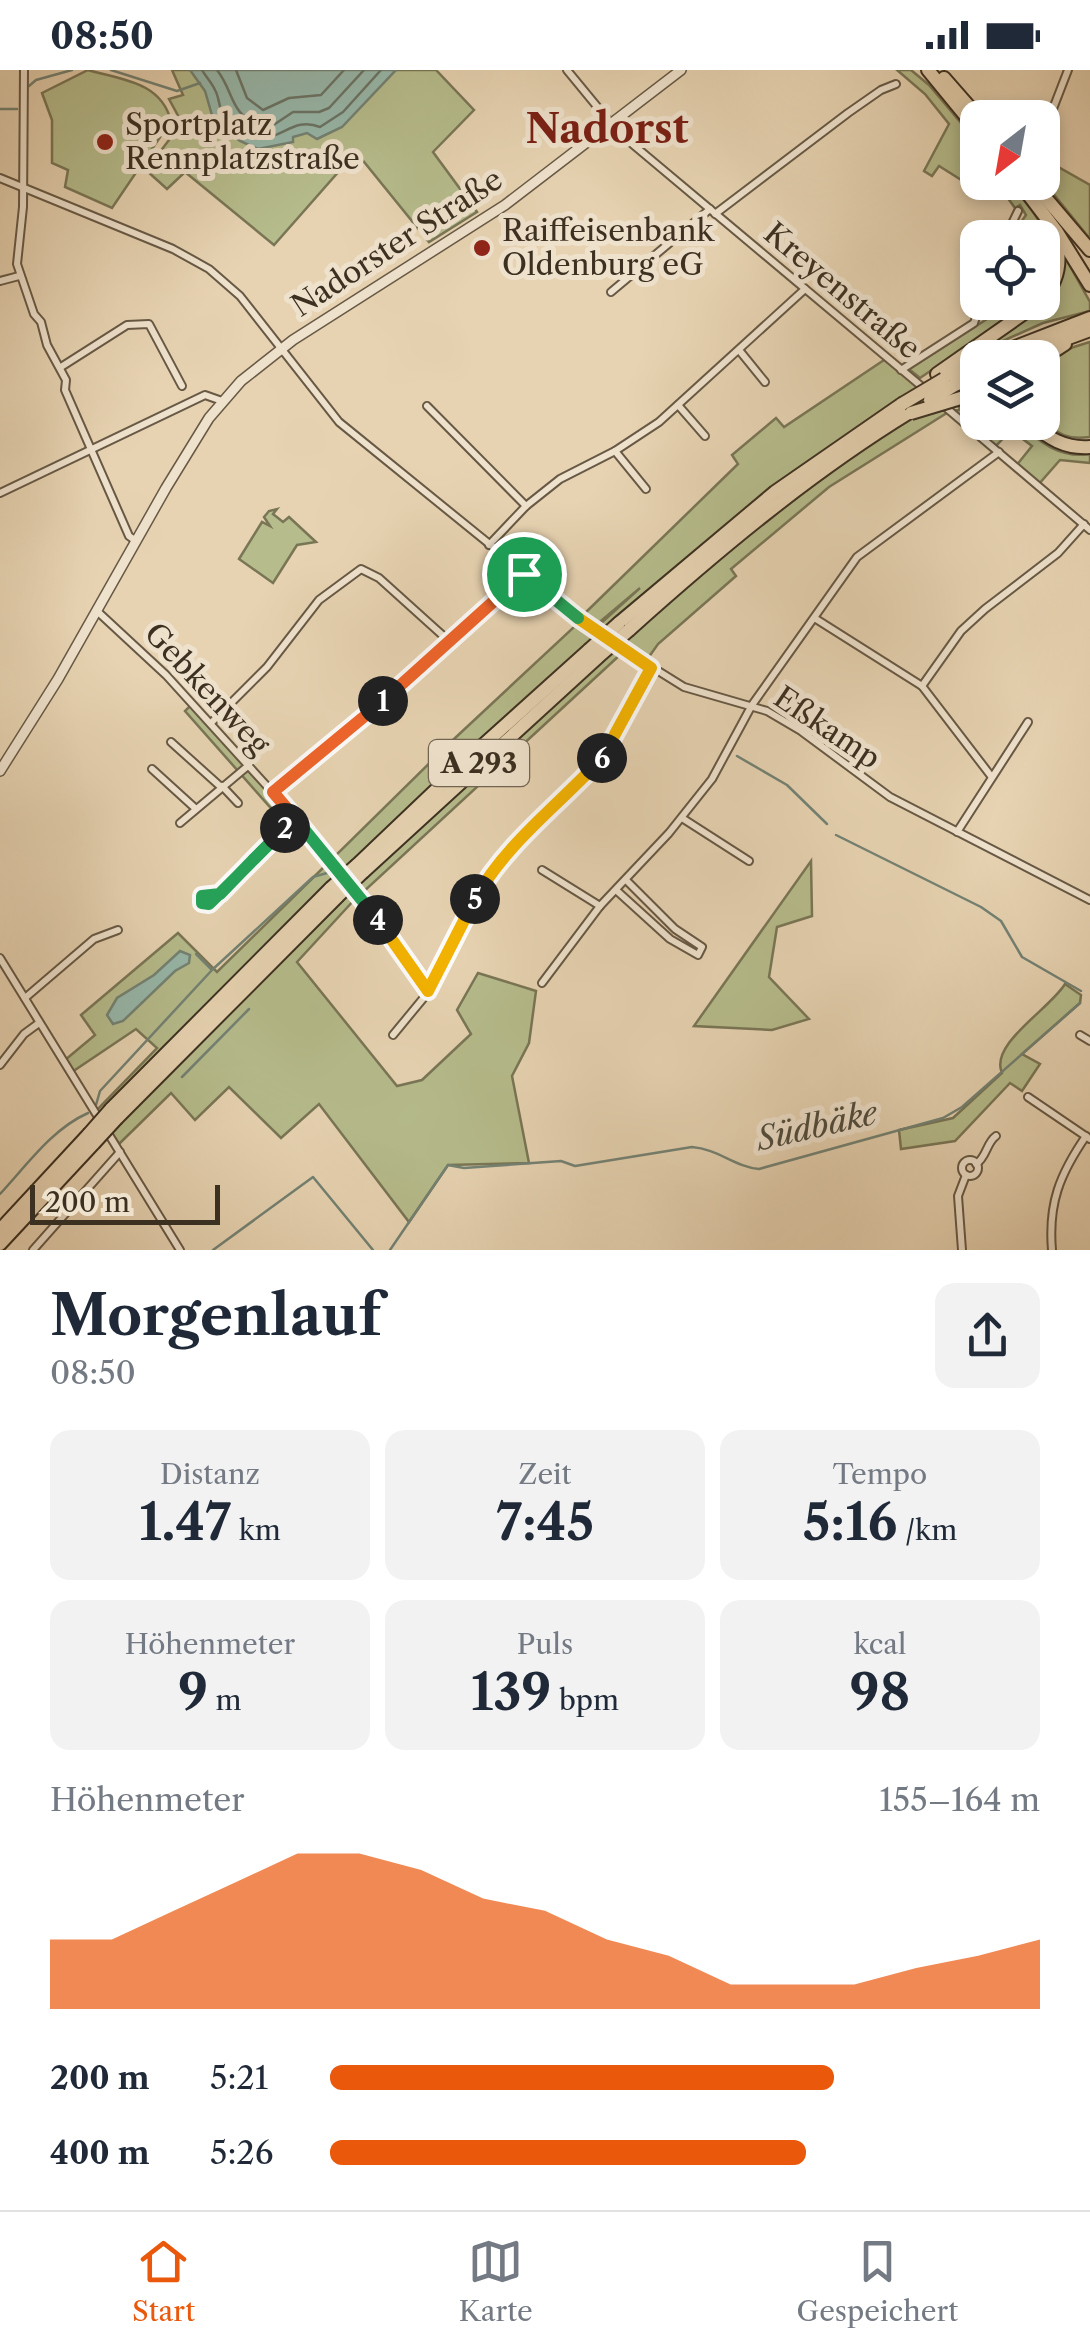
<!DOCTYPE html>
<html lang="de">
<head>
<meta charset="utf-8">
<style>
	:root { --surface:#fff; --page:#f2f2f3; --text:#1f2937; --muted:#747a83; --line:#e0e1e3; --accent:#ea580c }
	body { margin:0; font-family:"Libre Caslon Text",serif; background:var(--page); color:var(--text); height:100vh; display:flex; flex-direction:column; font-size:38px; white-space:nowrap }
	* { box-sizing:border-box; margin:0 }
	p { font-size:32px; color:var(--muted) }
	.icon { flex:none; width:55px; height:55px; fill:none; stroke:currentColor; stroke-width:2; stroke-linecap:round; stroke-linejoin:round }
	.map { position:relative; height:1180px; overflow:hidden }
	.side { display:flex; flex-direction:column; background:var(--surface); flex:1 }
	.side>* { flex:none }
	.needle { width:65px; rotate:211deg }
	.controls { position:absolute; left:960px; top:30px; display:grid; gap:20px }
	.controls a { display:grid; place-items:center; width:100px; height:100px; border-radius:20px; background:var(--surface); box-shadow:0 5px 15px #0003; font-size:50px }
	.scale { position:absolute; left:30px; bottom:25px; width:190px; box-sizing:border-box; padding-left:10px; border:5px solid #3c3021; border-top:0; font-size:28px; line-height:35px; white-space:nowrap; color:#3c3021; -webkit-text-stroke:8px #efe2cd; paint-order:stroke }
	.pin { position:absolute; display:grid; place-items:center; width:85px; height:85px; color:#fff; margin:-42px; border:5px solid #fff; border-radius:50%; box-shadow:0 2px 10px #0007 }
	.km { position:absolute; width:50px; height:50px; margin:-25px; border-radius:50%; background:#222; color:#fff; font-size:28px; line-height:50px; text-align:center }
	.round { display:grid; place-items:center; flex:none; width:105px; height:105px; border-radius:20px; background:var(--page) }
	.head { display:flex; align-items:center; justify-content:space-between; height:170px; padding:0 50px }
	h1 { font-size:55px; font-weight:700; line-height:75px }
	.figures { display:grid; grid-template-columns:repeat(3,1fr); gap:15px; height:170px; padding:10px 50px }
	.figures div { display:grid; align-content:center; border-radius:20px; background:var(--page); text-align:center }
	.figures b { font-size:50px; font-weight:700 }
	.figures small { font-size:28px; font-weight:400 }
	.figures p { font-size:28px }
	.chart { height:280px; padding:20px 50px }
	.chart p { display:flex; justify-content:space-between }
	.chart svg { width:100%; height:180px; margin-top:10px; fill:var(--accent); opacity:.7 }
	ul { padding:0 50px; list-style:none; font-size:32px }
	li { display:grid; grid-template-columns:160px 120px 1fr; align-items:center; height:75px }
	li i { height:25px; border-radius:12px; background:var(--accent) }
	.status { display:flex; justify-content:space-between; align-items:center; height:70px; padding:0 50px; background:var(--surface); direction:ltr }
	.status svg { height:28px; fill:currentColor }
	.tabs { display:flex; justify-content:space-around; align-items:center; height:140px; border-top:2px solid var(--line); background:var(--surface); font-size:28px; color:var(--muted) }
	.tabs a { display:grid; justify-items:center; gap:5px }
	.tabs .active { color:var(--accent) }
	.map>svg:first-child { display:block }
	.green { fill:#b6bc8c; stroke:#797656; stroke-width:2.5 }
	.water { fill:#97b8ab; stroke:#738274; stroke-width:2.5 }
	.lines { fill:none; stroke-linecap:round; stroke-linejoin:round }
	.shore { stroke:#6a7466; stroke-width:2.5 }
	.stream { stroke:#738274; stroke-width:2.5 }
	.minor-casing { stroke:#675945; stroke-width:10 }
	.tertiary-casing { stroke:#675945; stroke-width:12 }
	.motorway-casing { stroke:#3c3021; stroke-width:16 }
	.minor { stroke:#efe2cd; stroke-width:6 }
	.tertiary { stroke:#efe2cd; stroke-width:9 }
	.motorway { stroke:#e7d3b2; stroke-width:12 }
	.motorway-bridge-casing { stroke:#3c3021; stroke-width:16; stroke-linecap:butt }
	.motorway-bridge { stroke:#e7d3b2; stroke-width:12 }
	.split-1-casing { stroke:#fff; stroke-width:20 }
	.split-2-casing { stroke:#fff; stroke-width:20 }
	.split-3-casing { stroke:#fff; stroke-width:20 }
	.split-4-casing { stroke:#fff; stroke-width:20 }
	.split-5-casing { stroke:#fff; stroke-width:20 }
	.split-6-casing { stroke:#fff; stroke-width:20 }
	.split-7-casing { stroke:#fff; stroke-width:20 }
	.split-8-casing { stroke:#fff; stroke-width:20 }
	.split-1 { stroke:#f0652b; stroke-width:12 }
	.split-2 { stroke:#f0652b; stroke-width:12 }
	.split-3 { stroke:#22a559; stroke-width:12 }
	.split-4 { stroke:#22a559; stroke-width:12 }
	.split-5 { stroke:#f5b400; stroke-width:12 }
	.split-6 { stroke:#f5b400; stroke-width:12 }
	.split-7 { stroke:#f5b400; stroke-width:12 }
	.split-8 { stroke:#22a559; stroke-width:12 }
	.poi-dot { fill:#8f2418; stroke:#efe2cd; stroke-width:4 }
	.labels { text-anchor:middle; stroke-width:10; stroke-linejoin:round; paint-order:stroke }
	.shield { fill:#efe2cd; stroke:#726555; stroke-width:2.5 }
	.shield-label { font-size:28px; font-weight:bold; fill:#3c3021 }
	.poi-label { font-size:30px; fill:#3c3021; stroke:#efe2cd; text-anchor:start }
	.street-label { font-size:30px; fill:#3c3021; stroke:#efe2cd }
	.water-label { font-size:32px; font-style:italic; fill:#4e4b3d; stroke:#efe2cd }
	.district-label { font-size:40px; font-weight:bold; fill:#7a1f14; stroke:#efe2cd }
</style>
</head>
<body>
<div class="status"><b>08:50</b><svg viewBox="0 0 49 12"><path d="M0 12V9h3v3zM5 12V6h3v6zM10 12V3h3v9zM15 12V0h3v12zM26 1h20v11H26zM47 4h2v5h-2z"/></svg></div>
<div class="map">
<svg width="1090" height="1180" viewBox="0 0 1090 1180">
	<rect width="100%" height="100%" fill="#e7d3b2"/>
	<filter id="stains"><feTurbulence type="fractalNoise" baseFrequency=".002" numOctaves="4"/><feColorMatrix values="0 0 0 0 .2 0 0 0 0 .09 0 0 0 0 .02 0 0 0 .5 -.17"/></filter>
	<radialGradient id="worn" r=".72"><stop offset=".6" stop-color="#630" stop-opacity="0"/><stop offset="1" stop-color="#630" stop-opacity=".3"/></radialGradient>
	<g class="green">
		<path d="M88 0C123 10 161 12 171 51L112 138 65 117 68 100 52 93V50L42 23Z"/>
		<polygon points="172,0 436,0 474,40 433,82 477,142 429,172 356,82 274,175 185,102 167,119 146,100 182,53 169,29 183,25"/>
		<polygon points="897,0 911,0 929,15 977,72 977,112 974,118 939,96 932,106 924,101 949,54 925,24"/>
		<polygon points="1046,90 1090,115 1090,169 1043,111 1043,94"/>
		<path d="M997 113H1010C1037 147 1067 177 1043 221L1042 168 1032 167 1015 161 1026 145 1020 135 1015 138Z"/>
		<polygon points="1061,180 1090,232 1090,241 1043,253 965,288 1045,231"/>
		<polygon points="1012,233 1030,233 920,308 909,299"/>
		<path d="M1090 272V367C1055 372 1043 354 1043 322 1043 312 1040 300 1048 292 1059 280 1075 277 1090 272Z"/>
		<path d="M887 288 950 341 960 340 958 334 977 332 978 352 1018 353C1039 371 1059 389 1090 384V393L1060 390 1038 415 1016 396 1032 376 1011 360 994 378 950 341 829 417 731 499 736 506 658 574 646 591 628 579 622 583 360 825 332 789 454 669 575 556 588 565 640 518 595 556 582 546 738 394 732 385 776 348 784 357Z"/>
		<polygon points="277,439 273,444 283,452 289,447 316,472 297,475 273,513 239,489 262,452 270,456 264,447 269,441"/>
		<polygon points="190,636 291,747 284,753 185,641"/>
		<polygon points="811,791 812,846 777,857 769,907 809,949 772,960 694,956"/>
		<polygon points="328,793 355,829 297,892 397,1016 422,1010 471,964 457,940 478,903 536,921 529,973 512,1006 529,1093 448,1095 409,1152 319,1034 281,1068 229,1017 195,1050 171,1023 119,1074 97,1040 157,978 136,959 72,1002 65,990 95,965 81,945 178,863 217,902"/>
		<path d="M1065 914 1081 925 1080 933 1022 984 1040 994 1022 1021 1010 1013 955 1071 901 1079 899 1060 953 1048 1002 1003C989 974 1050 939 1065 914Z"/>
	</g>
	<g class="water">
		<polygon points="190,0 396,0 342,57 317,69 307,63 293,67 293,72 258,79 240,71 214,52 205,21"/>
		<polygon points="180,881 190,885 189,893 175,901 123,951 113,954 107,945 117,928 154,905"/>
	</g>
	<g class="lines">
		<g class="shore">
			<path d="M202 0C206 7 212 13 215 20 219 27 219 36 222 43 226 50 235 53 241 58 275 86 287 43 320 57L343 42 381 0"/>
			<path d="M217 0C235 23 229 45 261 55L275 54 293 42H319L329 38 364 0"/>
			<polyline points="236,0 247,28 263,40 289,28 321,25 344,0"/>
		</g>
		<g class="stream">
			<polyline points="111,0 177,21 200,13"/>
			<polyline points="29,16 36,10 72,0"/>
			<polyline points="0,39 17,39"/>
			<polyline points="737,686 787,715 827,754"/>
			<polyline points="836,765 981,837 1001,851 1022,887 1081,921"/>
			<polyline points="196,884 211,899"/>
			<polyline points="182,1007 249,939"/>
			<polyline points="96,1035 100,1021 212,900 313,807 334,801"/>
			<path d="M0 1124C27 1095 52 1059 88 1043"/>
			<polyline points="213,1180 313,1107 373,1180"/>
			<path d="M390 1180 448 1095 464 1098 561 1091 575 1096 692 1077C718 1079 735 1097 759 1099L943 1048 962 1037 1080 933"/>
		</g>
		<g class="minor-casing">
			<g id="minor">
				<polyline points="24,0 23,137 17,194 34,244 41,252 47,275 66,310 65,320 129,466 136,471"/>
				<polyline points="567,0 618,62 927,321"/>
				<polyline points="1042,67 1068,0"/>
				<polyline points="0,108 173,179 209,199 240,226 339,352 604,567"/>
				<polyline points="715,144 848,43 881,20 896,14"/>
				<polyline points="1005,168 1018,141"/>
				<polyline points="0,211 19,206"/>
				<polyline points="611,222 710,139"/>
				<polyline points="739,280 765,312"/>
				<polyline points="61,297 127,255 149,254 182,316"/>
				<polyline points="901,300 974,253 981,232"/>
				<polyline points="678,335 705,366"/>
				<polyline points="427,336 526,436"/>
				<polyline points="944,336 1090,460"/>
				<polyline points="615,381 646,419"/>
				<polyline points="0,423 205,325 222,331"/>
				<polyline points="489,475 526,436 560,409 615,381 659,352 805,219"/>
				<polyline points="97,541 166,605 295,747 394,872 428,921"/>
				<polyline points="816,549 922,616 991,706"/>
				<polyline points="615,574 684,617 767,641 801,661 890,727 1090,830"/>
				<polyline points="922,616 961,561 985,539 1058,483 1084,454"/>
				<polyline points="211,653 267,597 319,530 361,499 379,508 450,572"/>
				<polyline points="171,672 221,717"/>
				<polyline points="152,699 196,739"/>
				<polyline points="222,716 238,733"/>
				<polyline points="273,722 369,643 525,504"/>
				<polyline points="682,748 749,791"/>
				<polyline points="180,753 249,695"/>
				<polyline points="957,762 1028,652"/>
				<polyline points="542,800 600,836"/>
				<polyline points="616,820 670,869 698,885 702,877 675,859 626,810"/>
				<path d="M219 824 205 823 201 831 209 834C238 806 267 776 295 747"/>
				<polyline points="0,888 180,1180"/>
				<polyline points="542,913 600,836 669,763 712,709 752,635 857,487 999,382"/>
				<polyline points="25,928 94,869 118,860"/>
				<polyline points="393,965 426,925 478,824 513,777 609,681 651,598"/>
				<polyline points="1080,965 1090,971"/>
				<polyline points="0,995 24,964 39,953"/>
				<polyline points="1028,1027 1090,1069"/>
				<circle cx="970" cy="1098" r="8"/>
				<path d="M976 1094C987 1087 986 1073 996 1066"/>
				<polyline points="33,1180 120,1082"/>
				<polyline points="962,1180 958,1126 966,1105"/>
				<path d="M1052 1180C1048 1133 1060 1104 1086 1066"/>
			</g>
		</g>
		<g class="tertiary-casing">
			<polyline id="tertiary" points="0,701 58,609 166,418 209,348 241,311 293,270 505,135 681,0"/>
		</g>
		<g class="motorway-casing">
			<g id="motorway">
				<polyline points="928,0 978,61"/>
				<polyline points="944,8 979,48"/>
				<polyline points="1019,112 1057,162 1090,215"/>
				<polyline points="1032,112 1090,180"/>
				<path d="M1042 230C1059 210 1063 188 1053 164"/>
				<polyline points="987,288 1090,248"/>
				<polyline points="1014,288 1090,260"/>
				<polyline points="1042,289 1065,274"/>
				<polyline points="937,304 1040,232"/>
				<polyline points="944,309 978,292"/>
				<polyline points="953,316 978,304"/>
				<path d="M1029 352C1048 368 1065 379 1090 377"/>
				<polyline points="619,553 775,422 902,334"/>
				<path d="M629 560C717 481 809 404 910 342"/>
				<polyline points="357,795 480,678 589,580"/>
				<polyline points="363,802 598,587"/>
				<polyline points="111,1039 331,818"/>
				<polyline points="117,1048 338,826"/>
				<polyline points="0,1160 89,1064"/>
				<polyline points="0,1174 94,1073"/>
			</g>
		</g>
		<use href="#minor" class="minor"/>
		<use href="#tertiary" class="tertiary"/>
		<use href="#motorway" class="motorway"/>
		<g class="motorway-bridge-casing">
			<g id="motorway-bridge">
				<polyline points="930,330 953,316"/>
				<polyline points="902,334 944,309"/>
				<polyline points="911,343 964,327"/>
				<polyline points="589,580 619,553"/>
				<polyline points="598,587 629,560"/>
				<polyline points="331,818 357,795"/>
				<polyline points="338,826 363,802"/>
				<polyline points="89,1064 111,1039"/>
				<polyline points="94,1073 117,1048"/>
			</g>
		</g>
		<use href="#motorway-bridge" class="motorway-bridge"/>
	</g>
	<g class="lines">
		<g class="split-1-casing">
			<polyline id="split-1" points="383,631 524,504"/>
		</g>
		<g class="split-2-casing">
			<polyline id="split-2" points="285,758 295,748 273,722 383,631"/>
		</g>
		<g class="split-3-casing">
			<path id="split-3" d="M254 789 220 824 202 826V833L209 834C235 809 260 783 285 758"/>
		</g>
		<g class="split-4-casing">
			<polyline id="split-4" points="254,789 295,748 378,850"/>
		</g>
		<g class="split-5-casing">
			<polyline id="split-5" points="378,850 428,921 475,829"/>
		</g>
		<g class="split-6-casing">
			<path id="split-6" d="M475 829C506 773 560 734 602 688"/>
		</g>
		<g class="split-7-casing">
			<polyline id="split-7" points="578,548 651,598 602,688"/>
		</g>
		<g class="split-8-casing">
			<polyline id="split-8" points="524,504 578,548"/>
		</g>
		<use href="#split-1" class="split-1"/>
		<use href="#split-2" class="split-2"/>
		<use href="#split-3" class="split-3"/>
		<use href="#split-4" class="split-4"/>
		<use href="#split-5" class="split-5"/>
		<use href="#split-6" class="split-6"/>
		<use href="#split-7" class="split-7"/>
		<use href="#split-8" class="split-8"/>
	</g>
	<g class="poi-dot">
		<circle cx="105" cy="72" r="10"/>
		<circle cx="482" cy="178" r="10"/>
	</g>
	<g class="labels">
		<rect class="shield" x="429" y="670" width="100" height="46" rx="8"/>
		<g class="shield-label">
			<text x="479" y="703">A 293</text>
		</g>
		<g class="poi-label">
			<text x="125" y="65">Sportplatz<tspan x="125" dy="34">Rennplatzstraße</tspan></text>
			<text x="502" y="171">Raiffeisenbank<tspan x="502" dy="34">Oldenburg eG</tspan></text>
		</g>
		<g class="street-label">
			<text transform="translate(397 173) rotate(-33)" y="10">Nadorster Straße</text>
			<text transform="translate(842 221) rotate(40)" y="10">Kreyenstraße</text>
			<text transform="translate(207 619) rotate(47)" y="10">Gebkenweg</text>
			<text transform="translate(827 658) rotate(34)" y="10">Eßkamp</text>
		</g>
		<g class="water-label">
			<text transform="translate(817 1056) rotate(-13)" y="11">Südbäke</text>
		</g>
		<g class="district-label">
			<text x="607" y="73">Nadorst</text>
		</g>
	</g>
	<rect width="100%" height="100%" filter="url(#stains)"/>
	<rect width="100%" height="100%" fill="url(#worn)"/>
</svg>
<div class="controls">
<a><svg class="needle" viewBox="-14 -14 28 28"><path d="M0-13l5 13h-10z" fill="#e53935"/><path d="M0 13l5-13h-10z" fill="#747a83"/></svg></a>
<a><svg class="icon" aria-label="locate" viewBox="0 0 24 24"><circle cx="12" cy="12" r="6"/><path d="M12 2v4M12 18v4M2 12h4M18 12h4"/></svg></a>
<a><svg class="icon" aria-label="layers" viewBox="0 0 24 24"><path d="M12 4l9 5-9 5-9-5zM3 14l9 5 9-5"/></svg></a>
</div>
<div class="scale">200 m</div>
<div class="pin" style="left:524px;top:504px;background:#1e9e55"><svg class="icon" aria-label="arrive" viewBox="0 0 24 24"><path d="M6 21V4h12l-3 4 3 4H6"/></svg></div>
<b class="km" style="left:383px;top:631px">1</b>
<b class="km" style="left:285px;top:758px">2</b>
<b class="km" style="left:378px;top:850px">4</b>
<b class="km" style="left:475px;top:829px">5</b>
<b class="km" style="left:602px;top:688px">6</b>
</div>
<section class="side">
<div class="head"><div><h1>Morgenlauf</h1><p>08:50</p></div><a class="round"><svg class="icon" aria-label="share" viewBox="0 0 24 24"><path d="M12 15V3M7 8l5-5 5 5M5 13v7h14v-7"/></svg></a></div>
<div class="figures">
<div><p>Distanz</p><b>1.47<small> km</small></b></div>
<div><p>Zeit</p><b>7:45</b></div>
<div><p>Tempo</p><b>5:16<small> /km</small></b></div>
</div>
<div class="figures">
<div><p>Höhenmeter</p><b>9<small> m</small></b></div>
<div><p>Puls</p><b>139<small> bpm</small></b></div>
<div><p>kcal</p><b>98</b></div>
</div>
<div class="chart"><p><span>Höhenmeter</span>155–164 m</p>
<svg viewBox="0 0 160 44" preserveAspectRatio="none"><path d="M0 44V27L10 27L20 20L30 13L40 6L50 6L60 10L70 17L80 20L90 27L100 31L110 38L120 38L130 38L140 34L150 31L160 27V44z"/></svg>
</div>
<ul>
<li><b>200 m</b>5:21<i style="width:71%"></i></li>
<li><b>400 m</b>5:26<i style="width:67%"></i></li>
</ul>
</section>
<nav class="tabs">
<a class="active"><svg class="icon" aria-label="home" viewBox="0 0 24 24"><path d="M3 11l9-7 9 7M6 9v11h12V9"/></svg>Start</a>
<a><svg class="icon" aria-label="map" viewBox="0 0 24 24"><path d="M3 6l6-2 6 2 6-2v14l-6 2-6-2-6 2zM9 4v14M15 6v14"/></svg>Karte</a>
<a><svg class="icon" aria-label="saved" viewBox="0 0 24 24"><path d="M7 4h10v16l-5-4-5 4z"/></svg>Gespeichert</a>
</nav>
</body>
</html>
